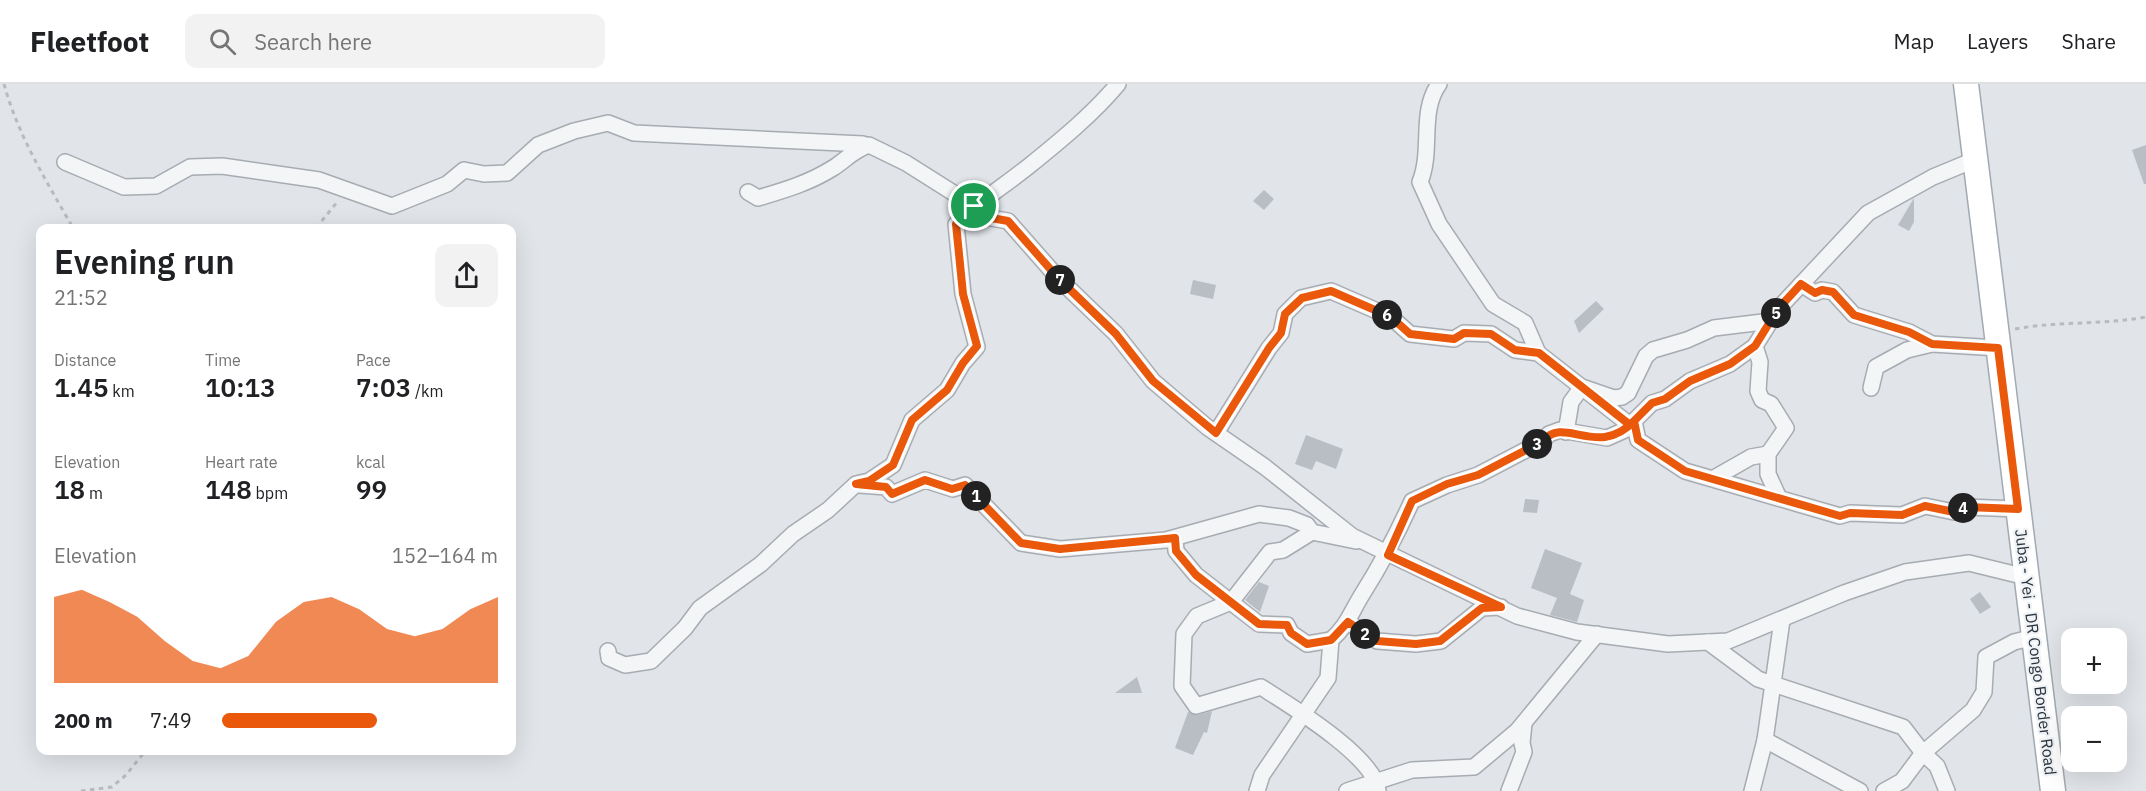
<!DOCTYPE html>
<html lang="en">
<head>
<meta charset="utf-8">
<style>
	:root { --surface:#fff; --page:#f2f2f2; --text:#202124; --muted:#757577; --line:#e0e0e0; --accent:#ea580c }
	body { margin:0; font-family:"IBM Plex Sans",sans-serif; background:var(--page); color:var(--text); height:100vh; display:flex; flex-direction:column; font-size:22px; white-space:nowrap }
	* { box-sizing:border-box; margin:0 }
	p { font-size:20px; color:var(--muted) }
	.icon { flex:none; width:33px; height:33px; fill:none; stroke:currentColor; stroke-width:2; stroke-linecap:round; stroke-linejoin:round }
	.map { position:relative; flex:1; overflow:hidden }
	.drawer { position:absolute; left:36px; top:140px; width:480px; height:531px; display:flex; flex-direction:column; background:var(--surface); border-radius:12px; box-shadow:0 6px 24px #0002 }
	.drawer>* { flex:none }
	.fabs { position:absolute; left:2061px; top:544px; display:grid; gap:12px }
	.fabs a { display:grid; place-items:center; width:66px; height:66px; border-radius:12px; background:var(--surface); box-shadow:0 6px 24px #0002; font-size:30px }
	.pin { position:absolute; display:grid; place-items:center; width:51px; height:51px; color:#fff; margin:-26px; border:3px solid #fff; border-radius:50%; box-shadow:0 2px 6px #0007 }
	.km { position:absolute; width:30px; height:30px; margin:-15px; border-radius:50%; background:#222; color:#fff; font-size:16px; line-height:30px; text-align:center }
	.round { display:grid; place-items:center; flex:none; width:63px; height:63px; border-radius:12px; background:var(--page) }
	.summary { display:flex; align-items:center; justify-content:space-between; height:102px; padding:0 18px }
	h1 { font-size:33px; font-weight:600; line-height:45px }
	.metrics { display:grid; grid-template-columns:repeat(3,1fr); gap:9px; height:102px; padding:6px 18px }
	.metrics div { display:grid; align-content:center }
	.metrics b { font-size:26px; font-weight:600 }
	.metrics small { font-size:16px; font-weight:400 }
	.metrics p { font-size:16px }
	.chart { height:168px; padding:12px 18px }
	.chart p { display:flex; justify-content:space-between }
	.chart svg { width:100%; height:108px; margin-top:6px; fill:var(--accent); opacity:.7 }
	ul { padding:0 18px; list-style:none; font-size:20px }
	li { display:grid; grid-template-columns:96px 72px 1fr; align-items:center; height:45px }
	li i { height:15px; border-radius:8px; background:var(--accent) }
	header { display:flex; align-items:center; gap:36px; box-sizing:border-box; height:84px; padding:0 30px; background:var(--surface); border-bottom:2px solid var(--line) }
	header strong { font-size:28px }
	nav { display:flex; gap:33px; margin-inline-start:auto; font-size:21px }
	.search { width:420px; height:54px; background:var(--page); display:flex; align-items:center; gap:15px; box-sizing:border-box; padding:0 21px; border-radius:12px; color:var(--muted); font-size:22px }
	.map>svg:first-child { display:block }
	.building { fill:#b9bec4 }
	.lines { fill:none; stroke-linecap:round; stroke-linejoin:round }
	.street-casing { stroke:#a7acb2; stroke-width:18 }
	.primary-casing { stroke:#a1aab2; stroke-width:27 }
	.path { stroke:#b7bbc0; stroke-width:3; stroke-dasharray:4.5 4.5; stroke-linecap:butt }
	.street { stroke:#f3f5f7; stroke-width:15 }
	.primary { stroke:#fff; stroke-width:24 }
	.route-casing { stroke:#fff; stroke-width:12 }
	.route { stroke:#ea580c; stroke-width:8 }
	.labels { text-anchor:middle; stroke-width:4.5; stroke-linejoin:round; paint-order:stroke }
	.street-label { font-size:16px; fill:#2b343e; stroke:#f0f3f6 }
</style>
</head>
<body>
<header>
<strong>Fleetfoot</strong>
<div class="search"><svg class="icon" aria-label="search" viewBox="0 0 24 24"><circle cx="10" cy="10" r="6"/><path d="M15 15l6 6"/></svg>Search here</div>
<nav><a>Map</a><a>Layers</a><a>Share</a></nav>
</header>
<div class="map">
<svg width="2146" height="707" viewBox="0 0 2146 707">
	<rect width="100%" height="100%" fill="#e1e4e8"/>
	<g class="building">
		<polygon points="2146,61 2146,100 2144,100 2132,66"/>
		<polygon points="1264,106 1274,115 1264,126 1253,117"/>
		<polygon points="1914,114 1914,138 1909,147 1898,141"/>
		<polygon points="1193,196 1216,201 1213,215 1190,210"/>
		<polygon points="1596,217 1604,225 1579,249 1574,237"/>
		<polygon points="1306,351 1343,365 1336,385 1316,377 1312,386 1295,380"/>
		<polygon points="1525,415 1539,416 1537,429 1523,428"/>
		<polygon points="1545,465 1582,479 1570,510 1584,516 1577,538 1550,531 1557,514 1531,504"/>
		<polygon points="1259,498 1269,502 1260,528 1245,516"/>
		<polygon points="1980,508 1991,523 1980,530 1970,515"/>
		<polygon points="1137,593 1142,609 1115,609"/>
		<polygon points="1212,627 1207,649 1204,648 1193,671 1175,664 1188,628 1198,631"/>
	</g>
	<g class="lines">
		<g class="street-casing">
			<g id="street">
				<path d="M1439 0C1419 28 1433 66 1420 98L1439 140 1493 220 1525 239 1538 269"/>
				<polyline points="65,78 124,103 156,102 190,83 222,82 319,96 392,122 447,100 464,86 484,90 507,89 538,61 574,47 608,39 634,49 863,60"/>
				<path d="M748 108 758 114C785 106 809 99 833 84 847 75 852 67 869 61L906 79 974 122 985 133 1008 137 1059 195 1116 250 1153 297 1207 343 1265 383 1352 452 1517 532 1577 548 1668 560 1728 557 1844 509 1905 488 1969 479 2026 493"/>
				<polyline points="1801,200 1815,209 1822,206 1833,208 1854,231 1909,248 1932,260 1998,264"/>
				<polyline points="1755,262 1760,278 1758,307 1762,316 1771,320 1786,344 1768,370 1768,390 1779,414"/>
				<polyline points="1871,304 1876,283 1907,266 1932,260"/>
				<polyline points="1634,337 1638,356 1685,387 1840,432 1850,429 1902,431 1925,422 1954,428 1966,423 2018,425"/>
				<polyline points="1566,348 1571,318 1582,303 1614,314 1622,313 1628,309 1646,272 1653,266 1687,256 1714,244 1771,237"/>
				<polyline points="1216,349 1269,264 1281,249 1285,230 1301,214 1331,207 1391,233 1410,250 1454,255 1464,249 1491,250 1515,266 1538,269 1630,341"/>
				<polyline points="1714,394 1751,373 1768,370"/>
				<polyline points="859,401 886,403 892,410 925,396 953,405 965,401 1021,459 1060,465 1166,456 1259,430 1289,434 1307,441 1312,448 1356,457"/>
				<path d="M1312 448 1283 466 1270 468 1231 518 1197 532 1184 550 1182 602 1196 622 1261 603C1289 621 1376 673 1378 707"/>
				<polyline points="1175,454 1176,467 1196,491 1259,540 1287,541 1291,549 1307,560 1331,556"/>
				<polyline points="1348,538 1377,557 1416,560 1441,557 1482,524 1501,523"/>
				<polyline points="1708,558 1758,595 1903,643 1923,669 1937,682 1947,707"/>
				<path d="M608 567 609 574 625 581 651 577 685 544 700 524 761 480 793 450 828 426 856 400 869 397 893 381 912 336 947 306 963 279 977 263 963 210 956 140C978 118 1004 102 1029 82 1060 57 1093 30 1118 0"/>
				<polyline points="1765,656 1860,707"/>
				<path d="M1257 707 1262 691 1328 594 1331 556C1348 541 1351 528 1363 509 1382 479 1397 450 1412 417L1447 401 1478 391 1543 357 1549 350 1560 346 1607 354 1625 346 1652 319 1665 315 1690 297 1730 280 1755 262 1778 225 1868 129 1933 93 1974 76"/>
				<polyline points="1347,707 1412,686 1474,683 1517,647 1597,550"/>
				<polyline points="1509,707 1524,668 1522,659 1524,639"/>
				<polyline points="1752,707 1765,656 1782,536"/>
				<polyline points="1884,707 1902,697 1923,669 1973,626 1984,608 1986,573 2014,558 2034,553"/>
			</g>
		</g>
		<g class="primary-casing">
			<polyline id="primary" points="1966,0 2053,707"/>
		</g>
		<g class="path">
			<path d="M4 0C18 52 47 98 73 144"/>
			<polyline points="316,144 338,117"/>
			<path d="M2015 245C2058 237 2103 241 2146 233"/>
			<polyline points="81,707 112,703 126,691 146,666"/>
		</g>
		<use href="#street" class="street"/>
		<use href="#primary" class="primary"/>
	</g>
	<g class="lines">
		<g class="route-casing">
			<path id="route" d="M974 122 956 140 963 210 977 262 963 279 947 306 912 336 893 381 869 397 856 400 886 403 892 410 925 396 952 405 965 401 1021 459 1060 465 1175 454 1176 467 1196 491 1259 540 1287 541 1291 549 1307 560 1331 556 1348 538 1377 557 1416 560 1440 557 1482 524 1501 523 1388 471 1412 417 1447 400 1478 391 1543 357C1564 331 1598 375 1634 337L1638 356 1685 387 1840 432 1850 429 1902 431 1925 422 1954 428 1966 423 2018 425 1998 264 1932 260 1909 248 1854 231 1833 208 1822 206 1815 209 1801 200 1778 225 1755 262 1730 280 1690 297 1665 315 1652 319 1630 341 1539 269 1515 266 1491 250 1464 249 1454 255 1410 250 1391 233 1331 207 1302 214 1285 230 1281 249 1269 264 1216 349 1153 297 1116 250 1059 195 1008 137 986 133 974 122"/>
		</g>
		<use href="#route" class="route"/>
	</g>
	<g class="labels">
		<g class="street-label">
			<text transform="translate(2036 568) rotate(83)" y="6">Juba - Yei - DR Congo Border Road</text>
		</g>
	</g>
</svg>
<div class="fabs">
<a>+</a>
<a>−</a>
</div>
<div class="pin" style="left:974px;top:122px;background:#1e9e55"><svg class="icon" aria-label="arrive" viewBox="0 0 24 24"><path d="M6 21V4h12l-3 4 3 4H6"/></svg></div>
<b class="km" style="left:976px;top:412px">1</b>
<b class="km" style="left:1365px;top:550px">2</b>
<b class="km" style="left:1537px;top:360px">3</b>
<b class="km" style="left:1963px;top:424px">4</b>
<b class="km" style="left:1776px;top:229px">5</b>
<b class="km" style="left:1387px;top:231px">6</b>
<b class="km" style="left:1060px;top:196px">7</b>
<section class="drawer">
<div class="summary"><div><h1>Evening run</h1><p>21:52</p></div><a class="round"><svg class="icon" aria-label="share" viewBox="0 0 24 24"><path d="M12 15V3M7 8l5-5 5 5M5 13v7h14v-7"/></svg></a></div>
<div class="metrics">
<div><p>Distance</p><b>1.45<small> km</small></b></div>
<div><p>Time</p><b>10:13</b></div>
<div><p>Pace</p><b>7:03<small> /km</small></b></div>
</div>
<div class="metrics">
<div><p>Elevation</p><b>18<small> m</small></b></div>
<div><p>Heart rate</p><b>148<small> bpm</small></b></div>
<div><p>kcal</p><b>99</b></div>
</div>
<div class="chart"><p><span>Elevation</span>152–164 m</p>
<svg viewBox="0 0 160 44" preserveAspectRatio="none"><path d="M0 44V9L10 6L20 11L30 17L40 27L50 35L60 38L70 33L80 19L90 11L100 9L110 14L120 22L130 25L140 22L150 14L160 9V44z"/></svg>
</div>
<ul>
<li><b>200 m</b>7:49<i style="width:56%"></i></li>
</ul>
</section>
</div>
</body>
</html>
